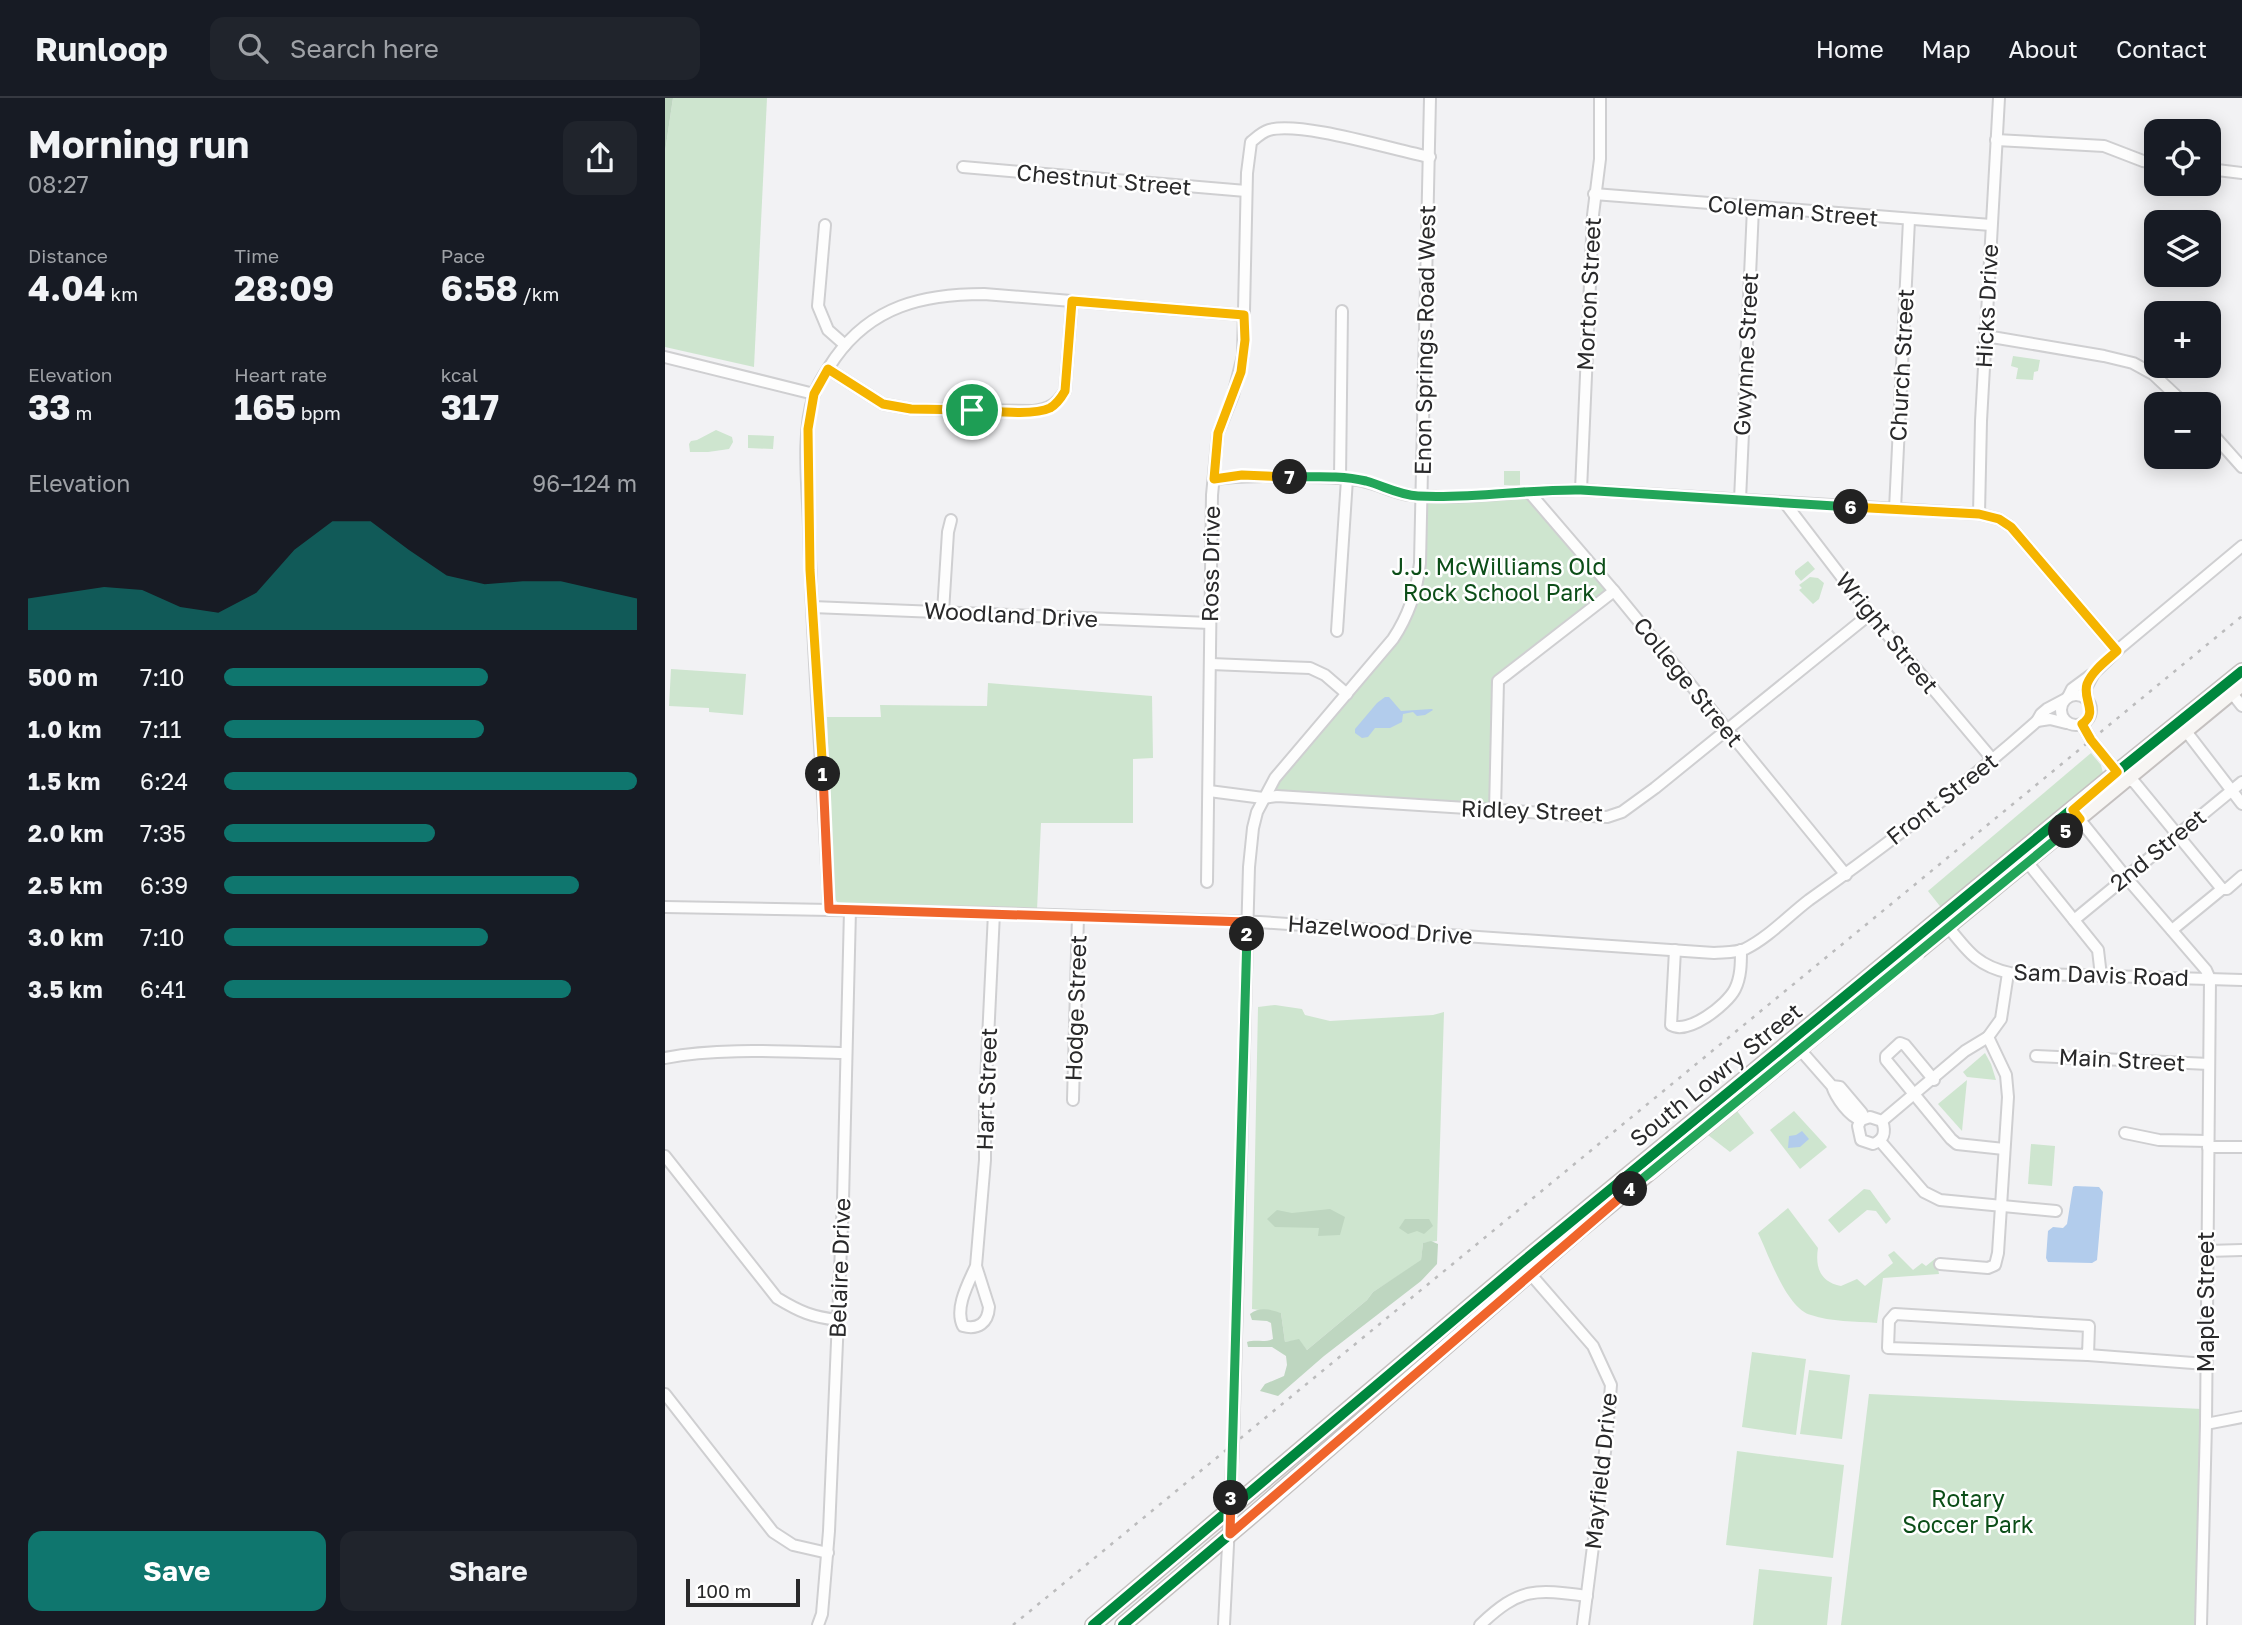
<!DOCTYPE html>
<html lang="en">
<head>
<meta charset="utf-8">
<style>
	:root { --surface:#171b24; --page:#20242c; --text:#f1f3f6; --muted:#9ea1a6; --line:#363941; --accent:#0f766e }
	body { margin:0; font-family:"Golos Text",sans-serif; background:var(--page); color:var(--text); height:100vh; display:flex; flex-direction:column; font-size:26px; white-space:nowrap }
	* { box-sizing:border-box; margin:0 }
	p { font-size:23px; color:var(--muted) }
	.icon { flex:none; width:38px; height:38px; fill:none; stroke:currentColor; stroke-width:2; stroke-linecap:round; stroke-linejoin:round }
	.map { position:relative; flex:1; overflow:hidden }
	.sheet { display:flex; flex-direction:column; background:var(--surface); width:665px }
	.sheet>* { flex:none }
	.controls { position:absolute; left:1479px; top:21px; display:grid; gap:14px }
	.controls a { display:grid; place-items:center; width:77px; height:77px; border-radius:14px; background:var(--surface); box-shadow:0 4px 18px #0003; font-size:35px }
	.scale { position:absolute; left:21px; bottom:18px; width:114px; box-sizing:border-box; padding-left:7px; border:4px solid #29292a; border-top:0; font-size:19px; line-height:24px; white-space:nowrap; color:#29292a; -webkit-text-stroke:5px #fff; paint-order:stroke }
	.pin { position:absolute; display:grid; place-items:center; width:60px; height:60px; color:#fff; margin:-30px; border:4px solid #fff; border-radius:50%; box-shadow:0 2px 7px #0007 }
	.km { position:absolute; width:35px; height:35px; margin:-18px; border-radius:50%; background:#222; color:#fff; font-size:19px; line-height:35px; text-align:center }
	.round { display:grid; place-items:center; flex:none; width:74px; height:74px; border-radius:14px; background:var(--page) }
	.overview { display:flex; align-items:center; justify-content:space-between; height:119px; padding:0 28px }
	h1 { font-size:38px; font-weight:700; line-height:52px }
	.stats { display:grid; grid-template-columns:repeat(3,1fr); gap:10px; height:119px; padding:7px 28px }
	.stats div { display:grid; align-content:center }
	.stats b { font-size:35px; font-weight:700 }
	.stats small { font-size:19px; font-weight:400 }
	.stats p { font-size:19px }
	.chart { height:196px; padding:14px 28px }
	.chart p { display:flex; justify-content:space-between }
	.chart svg { width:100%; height:126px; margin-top:7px; fill:var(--accent); opacity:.7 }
	.action { display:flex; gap:14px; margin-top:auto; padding:14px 28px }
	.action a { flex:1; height:80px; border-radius:14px; background:var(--accent); color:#fff; font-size:28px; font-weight:700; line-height:80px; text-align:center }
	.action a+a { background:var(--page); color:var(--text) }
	ul { padding:0 28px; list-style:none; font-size:23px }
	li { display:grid; grid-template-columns:112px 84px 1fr; align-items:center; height:52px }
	li i { height:18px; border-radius:9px; background:var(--accent) }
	header { display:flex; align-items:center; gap:42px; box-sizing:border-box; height:98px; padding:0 35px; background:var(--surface); border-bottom:2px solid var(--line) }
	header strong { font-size:33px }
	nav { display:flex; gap:38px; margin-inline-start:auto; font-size:24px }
	.search { width:490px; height:63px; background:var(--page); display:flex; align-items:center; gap:18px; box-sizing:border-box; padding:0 24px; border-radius:14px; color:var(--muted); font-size:26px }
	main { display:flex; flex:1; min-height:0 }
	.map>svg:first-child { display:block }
	.green { fill:#cee5cf }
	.forest { fill:#bed6c0 }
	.water { fill:#b2ccec }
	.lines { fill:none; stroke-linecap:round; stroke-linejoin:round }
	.minor-casing { stroke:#cfcfd1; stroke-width:14 }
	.major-casing { stroke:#c5c1c0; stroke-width:18 }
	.minor { stroke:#fdfdfd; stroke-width:10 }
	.major { stroke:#f7f5f3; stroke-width:14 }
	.rail { stroke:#bcbcbd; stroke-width:2.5; stroke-dasharray:3.5 7; stroke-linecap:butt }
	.cycleway-casing { stroke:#fff; stroke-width:15 }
	.cycleway { stroke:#00873e; stroke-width:10 }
	.split-1-casing { stroke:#fff; stroke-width:14 }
	.split-2-casing { stroke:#fff; stroke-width:14 }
	.split-3-casing { stroke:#fff; stroke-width:14 }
	.split-4-casing { stroke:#fff; stroke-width:14 }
	.split-5-casing { stroke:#fff; stroke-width:14 }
	.split-6-casing { stroke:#fff; stroke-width:14 }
	.split-7-casing { stroke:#fff; stroke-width:14 }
	.split-8-casing { stroke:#fff; stroke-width:14 }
	.split-1 { stroke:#f5b400; stroke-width:9 }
	.split-2 { stroke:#f0652b; stroke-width:9 }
	.split-3 { stroke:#22a559; stroke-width:9 }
	.split-4 { stroke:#f0652b; stroke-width:9 }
	.split-5 { stroke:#22a559; stroke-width:9 }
	.split-6 { stroke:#f5b400; stroke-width:9 }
	.split-7 { stroke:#22a559; stroke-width:9 }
	.split-8 { stroke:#f5b400; stroke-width:9 }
	.labels { text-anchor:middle; stroke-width:5; stroke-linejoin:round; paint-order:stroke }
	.street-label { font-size:23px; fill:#29292a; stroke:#fff }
	.park-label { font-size:23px; fill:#0c4e18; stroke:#fff }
</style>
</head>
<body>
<header>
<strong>Runloop</strong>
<div class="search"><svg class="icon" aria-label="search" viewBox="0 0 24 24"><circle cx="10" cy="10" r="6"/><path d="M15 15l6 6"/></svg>Search here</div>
<nav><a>Home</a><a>Map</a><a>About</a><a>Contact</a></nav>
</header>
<main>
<section class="sheet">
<div class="overview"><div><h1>Morning run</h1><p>08:27</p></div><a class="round"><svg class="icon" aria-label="share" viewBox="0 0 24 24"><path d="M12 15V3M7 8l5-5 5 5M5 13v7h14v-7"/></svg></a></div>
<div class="stats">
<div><p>Distance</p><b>4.04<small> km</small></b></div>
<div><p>Time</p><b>28:09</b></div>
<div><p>Pace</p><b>6:58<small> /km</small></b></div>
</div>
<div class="stats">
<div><p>Elevation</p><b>33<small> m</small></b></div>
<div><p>Heart rate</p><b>165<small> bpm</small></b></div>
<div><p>kcal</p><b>317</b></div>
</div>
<div class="chart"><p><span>Elevation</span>96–124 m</p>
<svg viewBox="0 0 160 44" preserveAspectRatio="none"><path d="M0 44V33L10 31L20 29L30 30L40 36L50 38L60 31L70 16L80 6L90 6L100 16L110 25L120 28L130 27L140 27L150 30L160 33V44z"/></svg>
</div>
<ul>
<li><b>500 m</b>7:10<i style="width:64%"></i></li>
<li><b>1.0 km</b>7:11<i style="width:63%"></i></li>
<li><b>1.5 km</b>6:24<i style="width:100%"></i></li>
<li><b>2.0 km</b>7:35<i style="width:51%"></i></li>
<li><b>2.5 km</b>6:39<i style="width:86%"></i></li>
<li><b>3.0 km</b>7:10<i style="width:64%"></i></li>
<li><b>3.5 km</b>6:41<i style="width:84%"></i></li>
</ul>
<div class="action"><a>Save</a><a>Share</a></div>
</section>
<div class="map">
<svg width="1577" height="1527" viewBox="0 0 1577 1527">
	<rect width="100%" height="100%" fill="#f2f2f4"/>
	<g class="green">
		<polygon points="8,0 102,0 89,269 0,249 0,54"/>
		<polygon points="1348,258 1375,262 1373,273 1369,274 1368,282 1351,281 1353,270 1346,268"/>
		<polygon points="51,332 67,339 68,344 64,351 43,354 25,354 24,346 26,343 32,342"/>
		<polygon points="83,337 109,338 108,351 83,350"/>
		<polygon points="839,373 855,373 855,388 839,387"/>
		<polygon points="864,394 949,493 837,579 830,713 612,698 605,687 722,549 748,502 756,398"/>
		<polygon points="1143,463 1150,471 1136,483 1130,476 1130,473"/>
		<polygon points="1145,479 1153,480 1159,485 1154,501 1148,506 1134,492 1137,490 1134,487"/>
		<polygon points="6,571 81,576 78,617 44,614 44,610 4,608"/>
		<polygon points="323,585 487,598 488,660 468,661 468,725 376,725 372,812 176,807 172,804 169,798 162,619 216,619 215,607 322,608"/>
		<polygon points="1426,655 1436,667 1439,679 1278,812 1263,793"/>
		<polygon points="610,907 637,911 640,917 665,923 768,917 779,914 772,1143 758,1145 756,1163 708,1194 702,1202 642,1252 634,1242 620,1244 616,1215 587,1211 593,909"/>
		<polygon points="1320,955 1326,966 1331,982 1302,979 1298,974"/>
		<polygon points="1302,982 1297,1033 1273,1006"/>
		<polygon points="1072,1013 1089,1035 1065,1054 1043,1037"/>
		<polygon points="1129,1013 1162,1049 1135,1071 1105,1032"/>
		<polygon points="1366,1046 1390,1048 1387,1088 1363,1086"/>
		<polygon points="1199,1091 1205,1092 1226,1121 1221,1126 1211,1113 1202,1112 1174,1135 1163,1122"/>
		<path d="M1123 1110 1153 1150C1150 1169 1155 1184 1176 1188L1192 1181 1200 1188 1228 1165 1223 1157 1229 1153 1248 1172 1257 1165 1261 1168 1271 1160 1274 1176 1218 1180 1212 1225C1190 1223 1166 1224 1146 1217 1121 1210 1104 1157 1093 1135Z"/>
		<polygon points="1087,1254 1141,1261 1131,1337 1077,1329"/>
		<polygon points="1144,1272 1185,1277 1177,1341 1135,1336"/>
		<polygon points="1204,1296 1537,1311 1535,1527 1176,1527"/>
		<polygon points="1072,1353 1179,1367 1168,1460 1061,1447"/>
		<polygon points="1094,1471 1167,1479 1162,1527 1088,1527"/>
	</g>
	<g class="forest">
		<polygon points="0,0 8,0 0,54"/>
		<polygon points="665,1111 680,1119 675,1137 653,1138 654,1130 610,1129 602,1121 612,1112 627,1115"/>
		<polygon points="740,1121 764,1121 768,1128 759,1136 752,1133 743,1136 734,1130"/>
		<path d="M766 1143 773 1146 772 1166 756 1183 659 1258 613 1298 595 1293 600 1286 619 1278 622 1267 621 1258 607 1249H583L582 1244C591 1241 599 1245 608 1241L606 1225 602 1223 587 1222 585 1216C594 1209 605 1211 616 1215L620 1244 634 1241 642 1252 702 1202 708 1194 756 1162 758 1145Z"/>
	</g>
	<g class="water">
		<polygon points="720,599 724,599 736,613 767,611 768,612 760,617 752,618 748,614 738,616 737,624 725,630 710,630 703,639 697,640 690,635 690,631 712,605"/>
		<polygon points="1137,1033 1144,1041 1135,1049 1123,1050 1124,1038 1131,1037"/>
		<polygon points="1410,1088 1434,1089 1438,1094 1432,1162 1427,1165 1383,1164 1381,1160 1383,1133 1388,1129 1398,1130 1402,1126 1408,1089"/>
	</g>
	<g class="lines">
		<g class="minor-casing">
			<g id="minor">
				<polyline points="1331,42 1439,48 1478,63 1491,65"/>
				<polyline points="298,69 581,93"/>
				<polyline points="1544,71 1577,75"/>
				<polyline points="929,96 1326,127"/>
				<polyline points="160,127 153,208 163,232 180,247"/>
				<polyline points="1321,238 1439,258 1468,265 1488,276 1520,306"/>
				<polyline points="0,259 149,296"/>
				<path d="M163 271 218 306 246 311 368 313C384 311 391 307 400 293L407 203"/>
				<polyline points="1544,332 1577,369"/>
				<polyline points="675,380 677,213"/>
				<path d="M549 381C579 377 609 378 640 379 659 379 679 379 698 383 714 386 728 395 744 397 802 403 859 391 916 392L1314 416 1334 421 1346 429 1452 553"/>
				<polyline points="916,392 928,117 935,61 935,0"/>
				<polyline points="864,394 949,493 1181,777"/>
				<polyline points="1075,402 1088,110"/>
				<polyline points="1120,405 1205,516 1328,662"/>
				<polyline points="1230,411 1244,122"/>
				<polyline points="1314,416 1316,323 1334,0"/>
				<polyline points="147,509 545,525"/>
				<polyline points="278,514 283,434 286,422"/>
				<polyline points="672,533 682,381"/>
				<polyline points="546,566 645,570 660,577 682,596"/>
				<polyline points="1562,589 1577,608"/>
				<circle cx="1411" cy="612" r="15"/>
				<polyline points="1403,599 1407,591 1426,577"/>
				<polyline points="1422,602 1421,590 1429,575 1455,550 1577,448"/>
				<polyline points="1372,623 1385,621 1401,625"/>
				<polyline points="1417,626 1426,642 1452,674 1470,685 1557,791"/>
				<polyline points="1517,628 1577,706"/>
				<polyline points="544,693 598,700 612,698 942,719 957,714 990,690 1205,516"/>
				<polyline points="830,713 833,583 949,493"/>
				<polyline points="1411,717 1460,778 1541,872 1545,881 1541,1326 1536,1527"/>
				<polyline points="1359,760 1433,852 1436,878"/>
				<path d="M542 784 547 397 553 335 568 297 578 258 582 75 586 44C592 39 597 34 604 32 637 23 728 52 765 59"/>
				<path d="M0 809 329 815 594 824 1049 855C1058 854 1071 855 1080 851 1104 839 1123 818 1144 802 1223 746 1300 687 1372 623L1376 616 1382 611 1399 602"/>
				<path d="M164 811C159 684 147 557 144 429 143 389 136 336 149 297 153 284 163 271 170 260 207 208 258 196 319 196L579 217"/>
				<polyline points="1409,822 1577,684"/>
				<path d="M1280 825C1301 851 1311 868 1345 875L1577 882"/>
				<polyline points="1507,832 1557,791 1562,791 1577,778"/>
				<path d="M1010 852 1006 927C1023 937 1062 907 1070 891 1076 879 1076 865 1076 852"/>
				<polyline points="1323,939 1336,921 1343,875"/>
				<path d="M1131 947 1167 988C1171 1000 1184 1018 1196 1022L1193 1028 1196 1042 1208 1046C1219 1042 1221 1034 1217 1023L1205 1019 1196 1022 1197 1015 1175 989 1167 988"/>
				<polyline points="1371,958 1544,966"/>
				<path d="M0 960C55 949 125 954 181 955"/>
				<polyline points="1269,982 1240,947 1235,945 1221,958 1221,962 1286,1041 1292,1046 1339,1051"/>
				<polyline points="408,1002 413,818"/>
				<polyline points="1217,1023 1300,953 1323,939 1341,977 1343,999 1333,1155 1330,1167 1323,1170 1275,1166"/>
				<polyline points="1460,1035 1494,1042 1543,1043"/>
				<polyline points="1215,1043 1259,1094 1275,1102 1391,1113"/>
				<polyline points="1543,1049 1577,1049"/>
				<path d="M0 1058 112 1200C135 1214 147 1219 173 1222"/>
				<polyline points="1542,1153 1577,1152"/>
				<path d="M311 1168C304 1184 289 1210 298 1228 313 1232 323 1225 324 1209L311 1168 320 1062V1004L329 815"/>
				<polyline points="862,1172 928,1248 946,1287 941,1346 918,1527"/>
				<polygon points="1230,1216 1424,1228 1423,1257 1223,1250 1224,1223"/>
				<polyline points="1423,1257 1541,1266"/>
				<polyline points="0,1296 108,1434 128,1447 163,1455"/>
				<polyline points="1541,1326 1577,1319"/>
				<polyline points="153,1527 157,1516 164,1433 178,1102 185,812"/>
				<path d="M559 1527 568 1347 584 769 588 730 592 714 610 680 728 541C744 517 752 493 755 465L765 0"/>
				<path d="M815 1527C855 1489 870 1491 922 1498"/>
			</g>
		</g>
		<g class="major-casing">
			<g id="major">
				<polyline points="428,1527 856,1165 1452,674 1577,573"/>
				<polyline points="458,1527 590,1415 916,1131 1577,586"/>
			</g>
		</g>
		<use href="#minor" class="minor"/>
		<use href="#major" class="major"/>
		<polyline class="rail" points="348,1527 1577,518"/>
		<g class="cycleway-casing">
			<g id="cycleway">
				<polyline points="984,1076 1252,856"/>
				<polyline points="428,1527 856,1165 1452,674 1577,573"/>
				<polyline points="458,1527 590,1415 932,1118"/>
			</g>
		</g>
		<use href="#cycleway" class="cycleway"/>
	</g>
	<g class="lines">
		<g class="split-1-casing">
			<polyline id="split-1" points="158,676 145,472 143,331 149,296 163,271 218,306 246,311 307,312"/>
		</g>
		<g class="split-2-casing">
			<polyline id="split-2" points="158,676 164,811 582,824 582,836"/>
		</g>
		<g class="split-3-casing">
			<polyline id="split-3" points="566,1400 582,836"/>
		</g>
		<g class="split-4-casing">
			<polyline id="split-4" points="566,1400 565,1436 965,1091"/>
		</g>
		<g class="split-5-casing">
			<polyline id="split-5" points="965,1091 1401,733"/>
		</g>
		<g class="split-6-casing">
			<path id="split-6" d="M1186 409 1314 416 1334 421 1346 429 1452 553C1442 562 1427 573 1422 586 1417 602 1434 614 1417 626L1426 642 1452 674 1408 712 1415 721 1401 733"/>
		</g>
		<g class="split-7-casing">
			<path id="split-7" d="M625 379C650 379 676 377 701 383 719 388 734 397 753 398 808 401 861 391 916 392L1186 409"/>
		</g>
		<g class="split-8-casing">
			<path id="split-8" d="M307 312C327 313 368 318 385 310 392 306 396 300 400 293L407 203 579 217 580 242 576 274 553 335 549 381 577 377 625 379"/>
		</g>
		<use href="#split-1" class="split-1"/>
		<use href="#split-2" class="split-2"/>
		<use href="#split-3" class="split-3"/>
		<use href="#split-4" class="split-4"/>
		<use href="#split-5" class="split-5"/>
		<use href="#split-6" class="split-6"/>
		<use href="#split-7" class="split-7"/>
		<use href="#split-8" class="split-8"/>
	</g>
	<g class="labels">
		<g class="street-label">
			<text transform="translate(439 82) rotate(5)" y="8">Chestnut Street</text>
			<text transform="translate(1128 113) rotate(5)" y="8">Coleman Street</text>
			<text transform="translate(924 196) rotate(-87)" y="8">Morton Street</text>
			<text transform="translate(1322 208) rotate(-87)" y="8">Hicks Drive</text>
			<text transform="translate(760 242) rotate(-89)" y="8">Enon Springs Road West</text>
			<text transform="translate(1081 256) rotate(-87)" y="8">Gwynne Street</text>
			<text transform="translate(1237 267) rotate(-87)" y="8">Church Street</text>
			<text transform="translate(546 466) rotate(-89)" y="8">Ross Drive</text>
			<text transform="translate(346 517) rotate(3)" y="8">Woodland Drive</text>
			<text transform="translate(1222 535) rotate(51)" y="8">Wright Street</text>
			<text transform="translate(1023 584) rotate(51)" y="8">College Street</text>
			<text transform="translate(1277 701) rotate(-38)" y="8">Front Street</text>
			<text transform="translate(867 713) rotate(2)" y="8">Ridley Street</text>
			<text transform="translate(1493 752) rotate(-39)" y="8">2nd Street</text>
			<text transform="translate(715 832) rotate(4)" y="8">Hazelwood Drive</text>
			<text transform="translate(1436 877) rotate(2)" y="8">Sam Davis Road</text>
			<text transform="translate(411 910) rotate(-88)" y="8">Hodge Street</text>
			<text transform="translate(1457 962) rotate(3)" y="8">Main Street</text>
			<text transform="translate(1051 977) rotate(-39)" y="8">South Lowry Street</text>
			<text transform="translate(322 991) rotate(-88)" y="8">Hart Street</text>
			<text transform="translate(175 1170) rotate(-88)" y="8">Belaire Drive</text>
			<text transform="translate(1541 1204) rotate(-90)" y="8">Maple Street</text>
			<text transform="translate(936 1373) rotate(-84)" y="8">Mayfield Drive</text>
		</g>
		<g class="park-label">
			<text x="834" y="477">J.J. McWilliams Old<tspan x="834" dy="26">Rock School Park</tspan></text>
			<text x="1303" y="1409">Rotary<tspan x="1303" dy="26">Soccer Park</tspan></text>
		</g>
	</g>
</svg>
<div class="controls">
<a><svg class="icon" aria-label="locate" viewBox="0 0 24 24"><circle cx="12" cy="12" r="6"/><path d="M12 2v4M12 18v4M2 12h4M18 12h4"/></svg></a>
<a><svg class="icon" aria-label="layers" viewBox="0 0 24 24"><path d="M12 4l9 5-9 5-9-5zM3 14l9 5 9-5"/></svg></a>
<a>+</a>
<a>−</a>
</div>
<div class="scale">100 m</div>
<div class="pin" style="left:307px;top:312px;background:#1e9e55"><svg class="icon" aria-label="arrive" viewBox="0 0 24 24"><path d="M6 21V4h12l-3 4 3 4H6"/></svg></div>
<b class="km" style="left:158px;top:676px">1</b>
<b class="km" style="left:582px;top:836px">2</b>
<b class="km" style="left:566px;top:1400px">3</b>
<b class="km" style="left:965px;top:1091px">4</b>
<b class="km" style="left:1401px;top:733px">5</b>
<b class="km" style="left:1186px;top:409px">6</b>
<b class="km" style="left:625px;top:379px">7</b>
</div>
</main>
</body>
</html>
